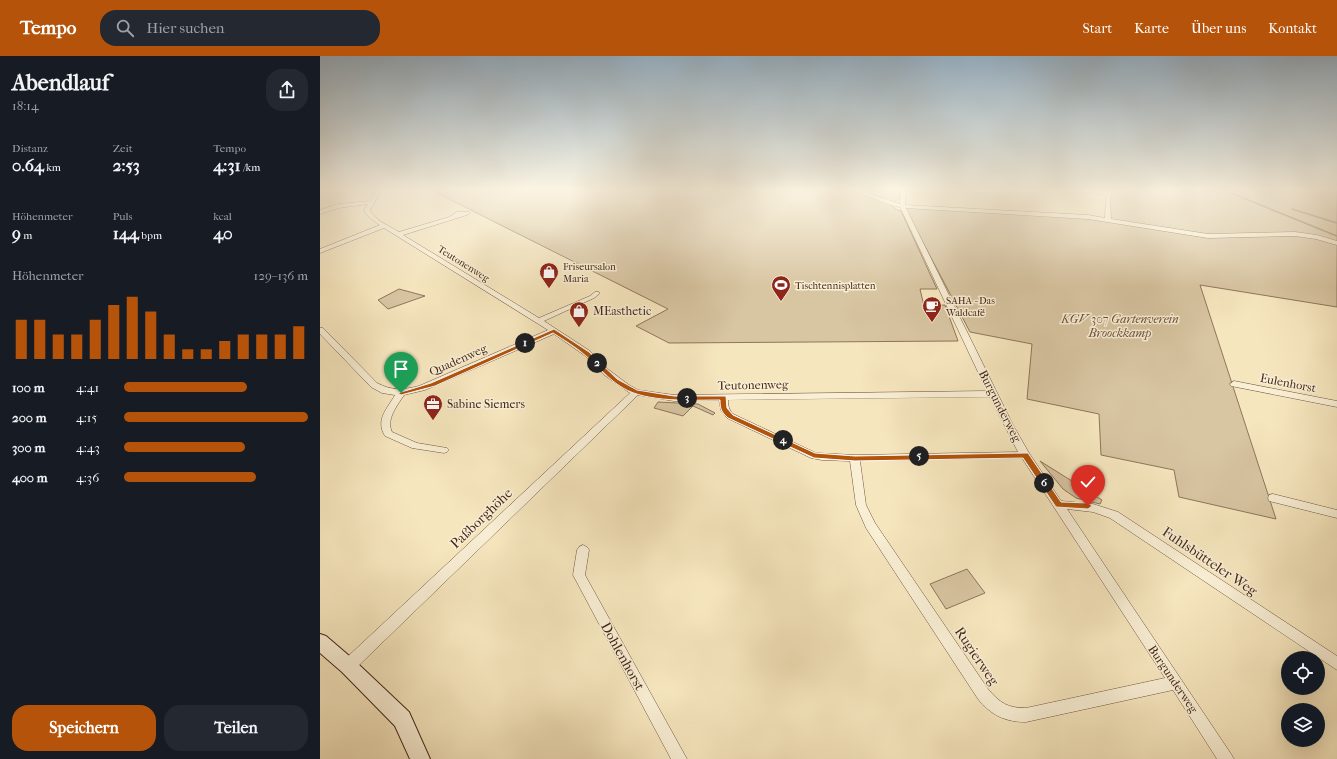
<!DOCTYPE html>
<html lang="de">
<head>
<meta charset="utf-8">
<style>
	:root { --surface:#171b24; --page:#242831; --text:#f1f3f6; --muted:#9ea1a6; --accent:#b45309 }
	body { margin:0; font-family:"IM FELL French Canon",serif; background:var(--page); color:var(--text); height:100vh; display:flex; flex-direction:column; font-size:15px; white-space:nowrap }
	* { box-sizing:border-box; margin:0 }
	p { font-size:13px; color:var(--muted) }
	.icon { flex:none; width:22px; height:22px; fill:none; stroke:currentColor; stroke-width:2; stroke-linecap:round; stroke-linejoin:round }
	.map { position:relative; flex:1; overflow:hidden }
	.sheet { display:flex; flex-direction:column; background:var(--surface); width:320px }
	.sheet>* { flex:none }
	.fabs { position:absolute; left:961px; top:595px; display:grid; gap:8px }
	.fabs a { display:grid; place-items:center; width:44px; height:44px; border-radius:50%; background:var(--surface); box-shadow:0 4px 16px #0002; font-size:20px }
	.pin { position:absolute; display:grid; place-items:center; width:34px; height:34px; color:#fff; margin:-41px -17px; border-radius:50% 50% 50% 0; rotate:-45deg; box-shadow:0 0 4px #0007 }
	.pin .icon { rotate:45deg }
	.km { position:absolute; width:20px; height:20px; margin:-10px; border-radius:50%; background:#222; color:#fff; font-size:11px; line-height:20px; text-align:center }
	.round { display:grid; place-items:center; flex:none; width:42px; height:42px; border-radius:16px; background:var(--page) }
	.head { display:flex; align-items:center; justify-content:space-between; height:68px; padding:0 12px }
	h1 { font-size:22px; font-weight:700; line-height:30px }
	.figures { display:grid; grid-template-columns:repeat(3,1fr); gap:6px; height:68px; padding:4px 12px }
	.figures div { display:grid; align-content:center }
	.figures b { font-size:17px; font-weight:700 }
	.figures small { font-size:11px; font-weight:400 }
	.figures p { font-size:11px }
	.chart { height:112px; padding:8px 12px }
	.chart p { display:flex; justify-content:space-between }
	.chart svg { width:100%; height:72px; margin-top:4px; stroke:var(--accent); stroke-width:6 }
	.primary-button { display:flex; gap:8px; margin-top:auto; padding:8px 12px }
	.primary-button a { flex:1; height:46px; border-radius:16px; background:var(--accent); color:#fff; font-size:16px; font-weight:700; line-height:46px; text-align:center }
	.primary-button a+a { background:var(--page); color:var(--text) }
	ul { padding:0 12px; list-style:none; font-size:13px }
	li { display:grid; grid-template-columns:64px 48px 1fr; align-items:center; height:30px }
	li i { height:10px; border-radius:5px; background:var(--accent) }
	header { display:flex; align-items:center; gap:24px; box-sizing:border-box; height:56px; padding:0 20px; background:var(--accent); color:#fff }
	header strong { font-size:19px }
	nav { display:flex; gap:22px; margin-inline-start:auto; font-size:14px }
	.search { width:280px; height:36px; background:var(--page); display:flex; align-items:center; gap:10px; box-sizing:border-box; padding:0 14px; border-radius:16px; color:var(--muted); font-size:15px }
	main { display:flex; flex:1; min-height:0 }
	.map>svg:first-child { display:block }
	.green { fill:#d8c5a2; stroke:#8e765c }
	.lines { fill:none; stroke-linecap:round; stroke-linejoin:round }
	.stream { stroke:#8b7259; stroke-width:1.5 }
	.minor-casing { stroke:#715641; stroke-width:1 }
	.secondary-casing { stroke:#452617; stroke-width:2 }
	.minor { fill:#f9efd5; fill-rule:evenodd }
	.secondary { fill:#f9efd5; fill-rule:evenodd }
	.route { fill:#b45309; stroke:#fff }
	.labels { text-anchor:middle; stroke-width:3; stroke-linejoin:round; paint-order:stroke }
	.far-street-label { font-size:10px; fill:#452617; stroke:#f9efd5 }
	.far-poi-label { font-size:10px; fill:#452617; stroke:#f9efd5; text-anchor:start }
	.poi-label { font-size:12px; fill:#452617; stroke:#f9efd5; text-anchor:start }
	.park-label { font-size:12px; font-style:italic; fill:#6a4e3a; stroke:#f9efd5 }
	.street-label { font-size:12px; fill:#452617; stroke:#f9efd5 }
	.near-street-label { font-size:14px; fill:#452617; stroke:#f9efd5 }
</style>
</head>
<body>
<header>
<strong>Tempo</strong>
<div class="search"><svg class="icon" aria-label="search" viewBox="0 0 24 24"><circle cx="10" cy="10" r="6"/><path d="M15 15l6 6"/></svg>Hier suchen</div>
<nav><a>Start</a><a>Karte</a><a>Über uns</a><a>Kontakt</a></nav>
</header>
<main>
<section class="sheet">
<div class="head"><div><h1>Abendlauf</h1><p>18:14</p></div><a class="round"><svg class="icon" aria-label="share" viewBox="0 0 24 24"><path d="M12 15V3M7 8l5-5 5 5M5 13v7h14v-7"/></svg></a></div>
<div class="figures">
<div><p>Distanz</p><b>0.64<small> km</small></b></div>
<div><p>Zeit</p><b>2:53</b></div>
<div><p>Tempo</p><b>4:31<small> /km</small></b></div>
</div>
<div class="figures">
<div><p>Höhenmeter</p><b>9<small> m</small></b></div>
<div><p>Puls</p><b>144<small> bpm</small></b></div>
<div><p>kcal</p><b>40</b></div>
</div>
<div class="chart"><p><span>Höhenmeter</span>129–136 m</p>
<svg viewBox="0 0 160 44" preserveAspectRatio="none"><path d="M5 44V20M15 44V20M25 44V29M35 44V29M45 44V20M55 44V11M65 44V6M75 44V15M85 44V29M95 44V38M105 44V38M115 44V33M125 44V29M135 44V29M145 44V29M155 44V24"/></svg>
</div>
<ul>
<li><b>100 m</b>4:41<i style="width:67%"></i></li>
<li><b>200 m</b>4:15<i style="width:100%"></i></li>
<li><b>300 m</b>4:43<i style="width:66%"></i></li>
<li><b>400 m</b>4:36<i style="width:72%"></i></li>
</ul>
<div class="primary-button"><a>Speichern</a><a>Teilen</a></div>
</section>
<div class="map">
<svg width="1017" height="703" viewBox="0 0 1017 703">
	<rect width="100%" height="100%" fill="#f6e6be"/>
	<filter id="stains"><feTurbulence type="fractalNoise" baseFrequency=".005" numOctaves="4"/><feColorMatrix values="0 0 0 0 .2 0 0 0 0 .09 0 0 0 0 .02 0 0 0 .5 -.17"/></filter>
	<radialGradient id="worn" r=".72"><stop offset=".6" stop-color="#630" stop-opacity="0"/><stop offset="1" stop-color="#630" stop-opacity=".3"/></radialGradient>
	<g class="green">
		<polygon points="109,133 580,133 579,143 575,145 571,149 575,153 581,155 617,233 600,233 604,250 625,249 638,285 349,287 316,270 348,253"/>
		<path d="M793 133H1017V186L985 180 1017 188V251L880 229 956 463 859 441 854 414 781 399 779 358 707 343 712 288 650 276 585 152 763 161 790 166C790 155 786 142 793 133Z"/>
		<polygon points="79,233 105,240 68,253 58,244"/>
		<polygon points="338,346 378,348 395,357 393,359 373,350 363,360 334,352"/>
		<polygon points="720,405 782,444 780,448 756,442 743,433"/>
		<polygon points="647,513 665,537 626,553 610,528"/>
	</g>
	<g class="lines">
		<g class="stream">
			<polyline points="901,133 1017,180"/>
			<polyline points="972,153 1017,167"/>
		</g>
		<g class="minor-casing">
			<g id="minor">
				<path d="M57 133H62L50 154C55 165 70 170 79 176L129 161 137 156H149L150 157 147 159 83 179 219 262 270 240 275 236H279V238L274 242 224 265 270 295 289 314 309 329 318 334 354 339 667 335 580 151 570 149 530 133H536L580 148 581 133H586L585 149 768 159 785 162 786 139 746 133H760L787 136 789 133H793L790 144 791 163 888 178 975 176 997 179 1017 185V189L996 183 975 180 888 182 768 163 586 152 693 369 709 397 741 445 773 448 798 456 1017 600V614L790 462 773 456 747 453 911 698 914 703H897L853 634 706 666C685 666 671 659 658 643L546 472 536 449 530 405 502 404 491 402 407 362 401 354 399 344 354 345 318 339 33 615 28 617 23 615 21 610 23 605 310 337 283 318 264 299 234 278 105 334 84 339C77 350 66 363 72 376L97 387 127 392 129 394 127 396 124 397 92 392 65 380C55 364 67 353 75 339L62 337 51 331 0 278V272H3L57 327C72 335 83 334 99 330L228 274 64 172 0 197V193L60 169C54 165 47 161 44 154L48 148 19 152 0 158V154L18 148 50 145ZM670 341 698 396 535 399 496 397 413 358C409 354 408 350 408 344ZM702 402 845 622 706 652C687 652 680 647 668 633L555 467 546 449 540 405Z"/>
				<polygon points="914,325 1017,345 1017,351 911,330 910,328"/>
				<polygon points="953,438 1017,454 1017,462 949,445 948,442 949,439"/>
				<polygon points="263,489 267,491 269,494 265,519 367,703 351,703 253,519 257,494 259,491"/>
			</g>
		</g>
		<g class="secondary-casing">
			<polygon id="secondary" points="0,578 6,580 34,604 89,656 110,703 90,703 75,670 22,616 0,597"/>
		</g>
		<use href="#minor" class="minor"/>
		<use href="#secondary" class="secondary"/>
	</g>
	<linearGradient id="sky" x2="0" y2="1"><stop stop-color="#95aec0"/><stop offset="0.58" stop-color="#fbf4e2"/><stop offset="1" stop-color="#fbf4e2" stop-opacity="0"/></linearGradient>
	<rect width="1017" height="231" fill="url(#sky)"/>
	<path class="route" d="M234 273 269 296 297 323 317 334 354 340H406L407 352 413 359 495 397 535 400 705 397H708L741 446 768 447 772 450 768 453 736 451 703 402 535 405 494 402 408 362C401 356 400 352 400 344 372 344 328 347 303 332 289 324 278 310 266 300 256 291 244 284 233 277L115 330 81 339 78 337 111 327Z"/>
	<defs>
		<g id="shop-pin" transform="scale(1)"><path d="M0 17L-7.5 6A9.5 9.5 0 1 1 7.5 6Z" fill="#8f2418" stroke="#f9efd5"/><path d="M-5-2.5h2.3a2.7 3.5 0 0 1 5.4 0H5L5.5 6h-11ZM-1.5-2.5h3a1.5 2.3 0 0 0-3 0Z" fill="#fff"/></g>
		<g id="stadium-pin" transform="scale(1)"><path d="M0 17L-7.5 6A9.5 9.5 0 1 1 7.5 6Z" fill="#8f2418" stroke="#f9efd5"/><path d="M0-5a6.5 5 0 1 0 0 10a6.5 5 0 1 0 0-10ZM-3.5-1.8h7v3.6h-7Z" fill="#fff"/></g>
		<g id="cafe-pin" transform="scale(1)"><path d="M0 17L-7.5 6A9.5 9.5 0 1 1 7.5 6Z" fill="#8f2418" stroke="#f9efd5"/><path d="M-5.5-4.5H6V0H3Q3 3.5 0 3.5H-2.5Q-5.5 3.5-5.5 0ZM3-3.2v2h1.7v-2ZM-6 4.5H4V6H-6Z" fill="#fff"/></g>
		<g id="office-pin" transform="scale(1)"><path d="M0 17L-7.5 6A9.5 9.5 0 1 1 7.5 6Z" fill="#8f2418" stroke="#f9efd5"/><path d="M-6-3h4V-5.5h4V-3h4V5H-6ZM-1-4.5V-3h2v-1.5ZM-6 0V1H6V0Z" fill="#fff"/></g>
	</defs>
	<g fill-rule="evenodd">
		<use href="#shop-pin" x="229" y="216"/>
		<use href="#stadium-pin" x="461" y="229"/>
		<use href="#cafe-pin" x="612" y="250"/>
		<use href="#shop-pin" x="259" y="255"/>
		<use href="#office-pin" x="113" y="348"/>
	</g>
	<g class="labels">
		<g class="far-street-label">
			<text transform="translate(144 207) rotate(32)" y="4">Teutonenweg</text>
		</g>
		<g class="far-poi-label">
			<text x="243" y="214">Friseursalon<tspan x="243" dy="12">Maria</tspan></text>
			<text x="475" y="233">Tischtennisplatten</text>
			<text x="626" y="248">SAHA - Das<tspan x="626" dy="12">Waldcafé</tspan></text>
		</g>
		<g class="poi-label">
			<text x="273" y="259">MEasthetic</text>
			<text x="127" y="352">Sabine Siemers</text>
		</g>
		<g class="park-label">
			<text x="800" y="267">KGV 307 Gartenverein<tspan x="800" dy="14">Broockkamp</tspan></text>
		</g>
		<g class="street-label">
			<text transform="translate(138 304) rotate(-24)" y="4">Quadenweg</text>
			<text transform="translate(968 327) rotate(11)" y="4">Eulenhorst</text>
			<text transform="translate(433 329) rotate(-1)" y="4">Teutonenweg</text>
			<text transform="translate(680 350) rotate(63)" y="4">Burgunderweg</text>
			<text transform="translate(853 623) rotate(56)" y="4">Burgunderweg</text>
		</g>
		<g class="near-street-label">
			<text transform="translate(161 462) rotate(-44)" y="5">Paßborghöhe</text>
			<text transform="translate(890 505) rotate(34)" y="5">Fuhlsbütteler Weg</text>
			<text transform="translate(303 600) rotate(61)" y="5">Dohlenhorst</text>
			<text transform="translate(657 600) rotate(56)" y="5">Rugierweg</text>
		</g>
	</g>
	<rect width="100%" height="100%" filter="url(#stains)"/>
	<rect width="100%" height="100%" fill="url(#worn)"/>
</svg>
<div class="fabs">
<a><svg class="icon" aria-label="locate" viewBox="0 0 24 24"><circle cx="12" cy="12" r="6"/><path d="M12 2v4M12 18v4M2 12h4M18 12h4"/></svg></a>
<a><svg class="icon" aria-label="layers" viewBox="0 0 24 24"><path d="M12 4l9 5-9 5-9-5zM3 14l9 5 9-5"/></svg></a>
</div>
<div class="pin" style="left:81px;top:337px;background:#1e9e55"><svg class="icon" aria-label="arrive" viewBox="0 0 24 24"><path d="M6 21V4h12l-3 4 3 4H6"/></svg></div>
<div class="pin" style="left:768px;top:450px;background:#d93025"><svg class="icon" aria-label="check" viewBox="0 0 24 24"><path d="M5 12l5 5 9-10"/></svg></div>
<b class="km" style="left:205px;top:287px">1</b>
<b class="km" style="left:277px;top:307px">2</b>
<b class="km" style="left:367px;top:342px">3</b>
<b class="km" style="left:463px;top:384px">4</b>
<b class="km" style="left:599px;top:400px">5</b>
<b class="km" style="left:724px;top:427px">6</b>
</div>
</main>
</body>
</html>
